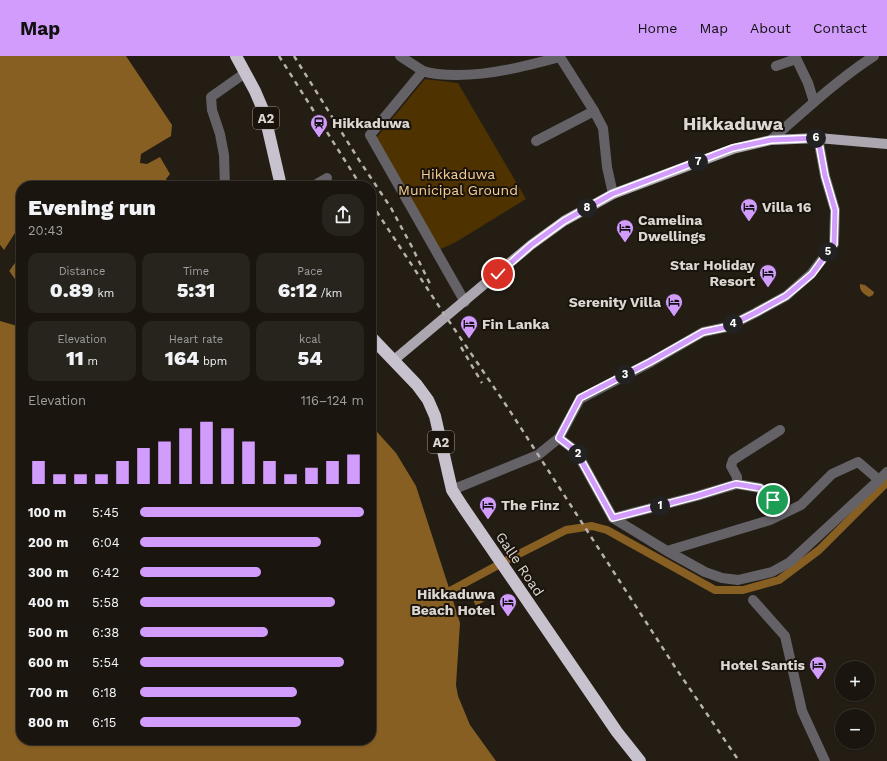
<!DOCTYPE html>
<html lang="en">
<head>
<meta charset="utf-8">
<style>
	:root { --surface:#1a160f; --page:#27231d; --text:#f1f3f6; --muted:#9f9f9e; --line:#38352f; --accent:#d29cfd }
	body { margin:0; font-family:"Work Sans",sans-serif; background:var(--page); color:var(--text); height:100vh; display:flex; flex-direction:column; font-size:15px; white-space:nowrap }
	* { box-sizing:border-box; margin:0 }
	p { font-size:13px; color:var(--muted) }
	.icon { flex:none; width:22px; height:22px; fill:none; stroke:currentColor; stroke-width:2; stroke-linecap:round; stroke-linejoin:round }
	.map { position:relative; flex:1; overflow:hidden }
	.side { position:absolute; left:16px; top:125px; width:360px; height:564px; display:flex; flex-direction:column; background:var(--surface); border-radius:16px; box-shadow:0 1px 3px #0004,0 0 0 1px var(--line) }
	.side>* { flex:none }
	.buttons { position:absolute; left:835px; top:605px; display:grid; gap:8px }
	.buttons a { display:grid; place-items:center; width:40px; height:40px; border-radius:50%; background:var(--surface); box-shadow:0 1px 3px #0004,0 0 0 1px var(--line); font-size:20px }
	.pin { position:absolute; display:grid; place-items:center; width:34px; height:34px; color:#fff; margin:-17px; border:2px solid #fff; border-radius:50%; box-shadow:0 1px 4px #0007 }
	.km { position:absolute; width:20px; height:20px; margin:-10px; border-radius:50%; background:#222; color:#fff; font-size:11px; line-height:20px; text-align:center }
	.round { display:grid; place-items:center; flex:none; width:42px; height:42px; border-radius:16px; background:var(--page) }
	.head { display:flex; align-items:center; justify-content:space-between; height:68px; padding:0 12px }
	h1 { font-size:22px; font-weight:800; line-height:30px }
	.metrics { display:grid; grid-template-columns:repeat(3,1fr); gap:6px; height:68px; padding:4px 12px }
	.metrics div { display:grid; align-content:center; border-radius:10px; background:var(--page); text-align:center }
	.metrics b { font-size:20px; font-weight:800 }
	.metrics small { font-size:11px; font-weight:400 }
	.metrics p { font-size:11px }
	.chart { height:112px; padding:8px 12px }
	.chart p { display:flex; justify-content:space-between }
	.chart svg { width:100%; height:72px; margin-top:4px; stroke:var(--accent); stroke-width:6 }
	ul { padding:0 12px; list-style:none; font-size:13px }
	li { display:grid; grid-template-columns:64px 48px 1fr; align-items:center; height:30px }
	li i { height:10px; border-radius:5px; background:var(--accent) }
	header { display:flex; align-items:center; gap:24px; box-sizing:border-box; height:56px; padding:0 20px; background:var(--accent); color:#111 }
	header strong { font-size:19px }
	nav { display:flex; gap:22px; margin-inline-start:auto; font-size:14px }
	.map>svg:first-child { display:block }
	.green { fill:#4e3200 }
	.water { fill:#875f22 }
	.pier { fill:#231d14 }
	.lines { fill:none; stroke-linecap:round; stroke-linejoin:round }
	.canal { stroke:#875f22; stroke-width:8 }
	.minor { stroke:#646267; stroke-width:10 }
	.major { stroke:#aba6b0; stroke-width:10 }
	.highway { stroke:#c8c1ce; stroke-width:12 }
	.rail { stroke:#b6b1ab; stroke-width:2.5; stroke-dasharray:5 5; stroke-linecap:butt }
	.route-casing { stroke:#fff; stroke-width:8 }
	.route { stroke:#d29cfd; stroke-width:5 }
	.labels { text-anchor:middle; stroke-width:4; stroke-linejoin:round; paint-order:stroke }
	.shield { fill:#1a140c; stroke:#a29c97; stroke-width:1 }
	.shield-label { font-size:13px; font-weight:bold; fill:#dcd7d2 }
	.poi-label { font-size:14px; font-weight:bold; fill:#dcd7d2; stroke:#1a140c; text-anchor:start }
	.park-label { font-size:14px; fill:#f9cf96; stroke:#1a140c }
	.street-label { font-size:14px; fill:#dcd7d2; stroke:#1a140c }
	.district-label { font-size:18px; font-weight:bold; fill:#dcd7d2; stroke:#1a140c }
</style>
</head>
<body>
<header>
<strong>Map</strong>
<nav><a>Home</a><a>Map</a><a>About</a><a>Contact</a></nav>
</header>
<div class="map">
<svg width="887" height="705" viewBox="0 0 887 705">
	<rect width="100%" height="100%" fill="#231d14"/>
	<polygon class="green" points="425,23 458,27 526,143 456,186 439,194 376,82"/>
	<g class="water">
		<polygon points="0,0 126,0 172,69 171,80 141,98 140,107 147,108 160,101 170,118 166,123 170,130 21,130 21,168 4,195 0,189"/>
		<polygon points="21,198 21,232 9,215"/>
		<path d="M860 228 865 229 874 236 873 239 869 241C864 238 859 235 860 228Z"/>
		<polygon points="0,265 21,271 21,684 371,684 371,366 378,377 396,397 416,430 450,535 460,567 456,629 458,640 470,669 496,705 0,705"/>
		<polygon points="486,534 490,542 476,550 472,542"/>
	</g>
	<g class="pier">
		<polygon points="21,168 21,172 5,196 2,196 0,193 0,189 4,194"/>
		<polygon points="21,196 21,198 9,215 21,232 21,234 19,233 7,215 19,197"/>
	</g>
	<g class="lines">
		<polyline class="canal" points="450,535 513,501 566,474 592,470 607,474 715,534 743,534 779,524 819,494 887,426"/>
		<g class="minor">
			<path d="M400 0 423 15C434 19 446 19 457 19 492 19 526 10 560 1L594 55 603 72 607 111 613 138"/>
			<polyline points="795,0 808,27 814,46"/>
			<polyline points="776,10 796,3"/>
			<polyline points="423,15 370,79 465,246"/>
			<path d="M771 84C804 55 837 24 874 0"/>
			<polyline points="536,85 594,55"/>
			<polyline points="225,130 224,99 220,78 212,54 211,41 245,17"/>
			<polyline points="313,130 327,122"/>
			<polyline points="559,382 576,395 613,462 667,495 770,464 801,449 832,418 858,406 879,424 790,506 772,516 738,524 722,522 705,516 667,495"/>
			<polyline points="879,424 887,416"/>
			<polyline points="737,428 737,421 731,410 733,404 780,374"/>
			<polyline points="452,434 538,399 559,382 580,343 651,306 703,276 727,271 755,257 786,240 811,218 834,188 835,154 825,120 818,82"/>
			<polyline points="613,462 697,440 737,428 760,432 773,444 782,458"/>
			<polyline points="753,544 785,580 802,655 825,705"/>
		</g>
		<polyline class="major" points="394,304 531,189 564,165 613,138 733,93 771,84 818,82 887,88"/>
		<g class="highway">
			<polyline points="236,0 255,35 264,56 281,130"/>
			<polyline points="371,281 417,329 428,344 435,360 452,434 463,451 617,676 640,705"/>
		</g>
		<g class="rail">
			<polyline points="279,0 361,130"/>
			<polyline points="294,0 359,104 391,152 412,191 430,228"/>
			<polyline points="371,147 446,261 451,268 508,352 675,611 739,705"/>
			<polyline points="461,291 482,327"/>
		</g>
	</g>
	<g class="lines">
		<g class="route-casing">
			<polyline id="route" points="498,218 531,189 564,165 612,138 733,92 771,84 818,82 825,120 835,154 834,188 812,218 786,240 755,257 727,271 703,276 650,306 580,342 559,382 576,395 613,462 697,440 736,428 760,432 773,444"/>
		</g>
		<use href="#route" class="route"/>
	</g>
	<defs>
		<g id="station-pin" transform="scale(0.9)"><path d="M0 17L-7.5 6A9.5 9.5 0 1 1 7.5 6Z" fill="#d29cfd" stroke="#1a140c"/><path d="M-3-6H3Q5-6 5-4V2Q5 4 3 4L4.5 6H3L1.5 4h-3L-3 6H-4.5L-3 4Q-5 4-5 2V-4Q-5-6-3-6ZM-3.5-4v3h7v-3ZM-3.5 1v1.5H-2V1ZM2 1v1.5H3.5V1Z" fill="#111"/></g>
		<g id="hotel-pin" transform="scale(0.9)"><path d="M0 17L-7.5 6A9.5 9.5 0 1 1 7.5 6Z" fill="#d29cfd" stroke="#1a140c"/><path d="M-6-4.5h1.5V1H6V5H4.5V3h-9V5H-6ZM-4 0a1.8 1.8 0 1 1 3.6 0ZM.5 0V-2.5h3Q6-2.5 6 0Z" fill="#111"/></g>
	</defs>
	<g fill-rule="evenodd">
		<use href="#station-pin" x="319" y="67"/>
		<use href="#hotel-pin" x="749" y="151"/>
		<use href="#hotel-pin" x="625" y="172"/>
		<use href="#hotel-pin" x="768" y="217"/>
		<use href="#hotel-pin" x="674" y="246"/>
		<use href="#hotel-pin" x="469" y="268"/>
		<use href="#hotel-pin" x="488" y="449"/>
		<use href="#hotel-pin" x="508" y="546"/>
		<use href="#hotel-pin" x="818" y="609"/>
	</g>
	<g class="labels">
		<g class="shield">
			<rect x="253" y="51" width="26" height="22" rx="3"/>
			<rect x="428" y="375" width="26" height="22" rx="3"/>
		</g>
		<g class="shield-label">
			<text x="266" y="67">A2</text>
			<text x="441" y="391">A2</text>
		</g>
		<g class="poi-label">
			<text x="332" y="72">Hikkaduwa</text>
			<text x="762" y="156">Villa 16</text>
			<text x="638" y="169">Camelina<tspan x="638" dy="16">Dwellings</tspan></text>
			<text x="755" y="214" text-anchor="end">Star Holiday<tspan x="755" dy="16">Resort</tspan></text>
			<text x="661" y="251" text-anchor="end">Serenity Villa</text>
			<text x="482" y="273">Fin Lanka</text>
			<text x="501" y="454">The Finz</text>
			<text x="495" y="543" text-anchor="end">Hikkaduwa<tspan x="495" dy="16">Beach Hotel</tspan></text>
			<text x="805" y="614" text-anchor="end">Hotel Santis</text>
		</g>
		<g class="park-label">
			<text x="458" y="123">Hikkaduwa<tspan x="458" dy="16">Municipal Ground</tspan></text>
		</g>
		<g class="street-label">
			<text transform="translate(520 508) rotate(56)" y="5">Galle Road</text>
		</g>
		<g class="district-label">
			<text x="733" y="74">Hikkaduwa</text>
		</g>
	</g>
</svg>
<div class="buttons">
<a>+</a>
<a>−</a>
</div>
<div class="pin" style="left:773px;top:444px;background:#1e9e55"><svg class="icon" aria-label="arrive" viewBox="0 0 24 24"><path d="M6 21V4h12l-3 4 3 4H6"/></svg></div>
<div class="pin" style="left:498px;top:218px;background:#d93025"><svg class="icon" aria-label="check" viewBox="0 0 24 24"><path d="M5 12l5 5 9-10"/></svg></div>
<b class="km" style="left:660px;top:450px">1</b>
<b class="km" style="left:578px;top:398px">2</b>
<b class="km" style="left:625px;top:319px">3</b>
<b class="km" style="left:733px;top:268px">4</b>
<b class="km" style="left:828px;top:196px">5</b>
<b class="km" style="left:816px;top:82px">6</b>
<b class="km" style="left:698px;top:106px">7</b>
<b class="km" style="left:587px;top:152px">8</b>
<section class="side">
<div class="head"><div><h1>Evening run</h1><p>20:43</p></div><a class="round"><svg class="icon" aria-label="share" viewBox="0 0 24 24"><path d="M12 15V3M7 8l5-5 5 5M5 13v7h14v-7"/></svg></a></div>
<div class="metrics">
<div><p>Distance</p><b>0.89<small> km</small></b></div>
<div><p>Time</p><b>5:31</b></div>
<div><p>Pace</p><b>6:12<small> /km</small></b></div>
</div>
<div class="metrics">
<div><p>Elevation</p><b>11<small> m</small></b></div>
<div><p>Heart rate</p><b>164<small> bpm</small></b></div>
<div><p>kcal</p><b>54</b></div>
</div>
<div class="chart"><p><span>Elevation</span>116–124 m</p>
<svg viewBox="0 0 160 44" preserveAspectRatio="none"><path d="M5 44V30M15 44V38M25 44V38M35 44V38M45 44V30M55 44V22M65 44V18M75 44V10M85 44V6M95 44V10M105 44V18M115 44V30M125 44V38M135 44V34M145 44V30M155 44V26"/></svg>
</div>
<ul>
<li><b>100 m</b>5:45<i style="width:100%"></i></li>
<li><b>200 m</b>6:04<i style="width:81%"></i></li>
<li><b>300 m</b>6:42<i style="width:54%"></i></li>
<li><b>400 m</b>5:58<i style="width:87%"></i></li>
<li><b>500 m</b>6:38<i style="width:57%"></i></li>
<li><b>600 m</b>5:54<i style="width:91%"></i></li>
<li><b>700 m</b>6:18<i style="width:70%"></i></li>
<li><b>800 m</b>6:15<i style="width:72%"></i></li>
</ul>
</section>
</div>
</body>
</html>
